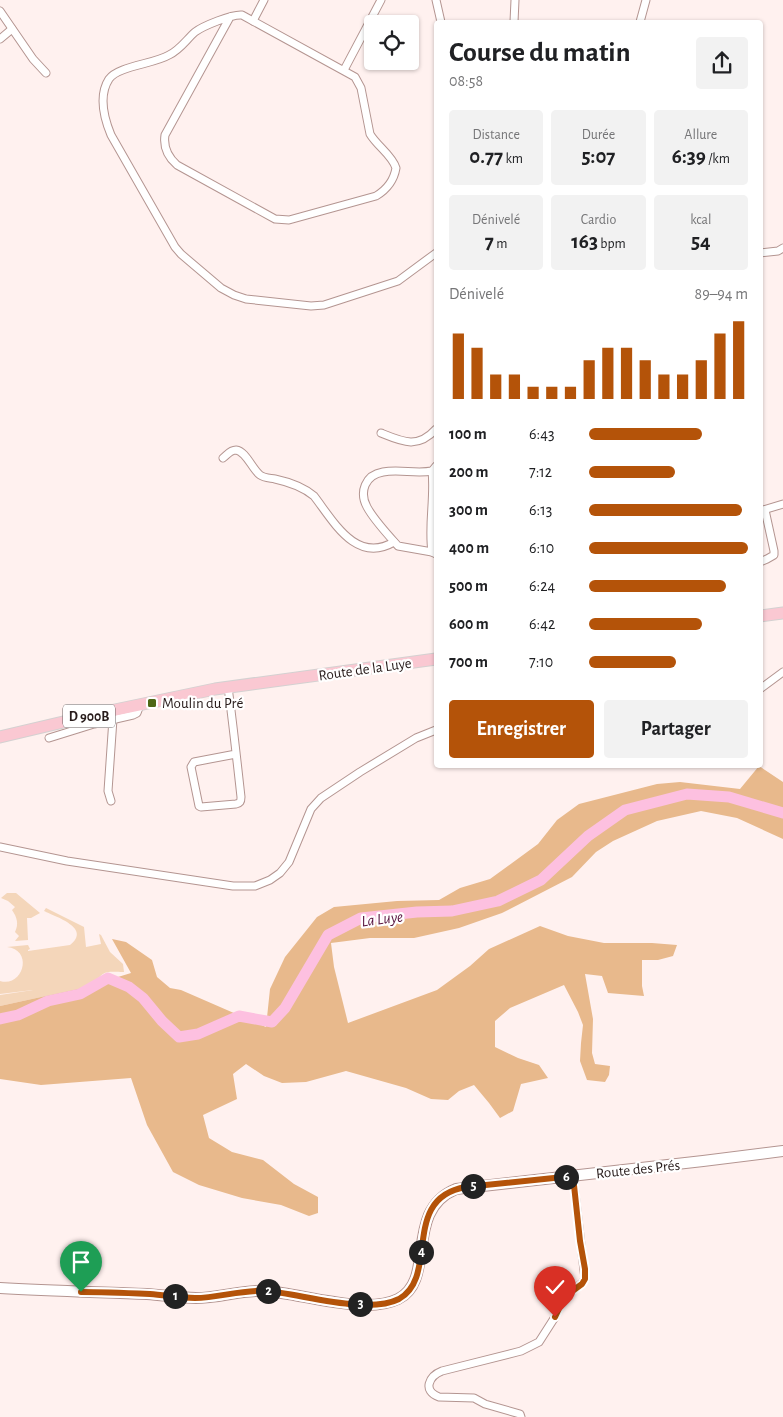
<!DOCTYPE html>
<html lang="fr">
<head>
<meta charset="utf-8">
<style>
	:root { --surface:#fff; --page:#f2f2f2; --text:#202124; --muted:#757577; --accent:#b45309 }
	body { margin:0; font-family:"Alegreya Sans",sans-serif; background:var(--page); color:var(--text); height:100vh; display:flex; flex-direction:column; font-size:19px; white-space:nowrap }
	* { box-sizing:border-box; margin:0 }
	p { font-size:16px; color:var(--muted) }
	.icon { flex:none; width:28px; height:28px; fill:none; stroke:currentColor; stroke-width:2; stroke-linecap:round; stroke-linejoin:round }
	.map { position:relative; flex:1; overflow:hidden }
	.drawer { position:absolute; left:434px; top:20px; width:329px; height:748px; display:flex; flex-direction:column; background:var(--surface); border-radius:5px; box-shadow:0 1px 4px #0004 }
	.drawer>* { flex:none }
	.controls { position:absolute; left:364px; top:15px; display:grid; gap:10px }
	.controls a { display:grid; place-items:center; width:55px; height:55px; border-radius:5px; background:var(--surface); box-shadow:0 1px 4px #0004; font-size:25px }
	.pin { position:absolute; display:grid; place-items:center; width:42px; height:42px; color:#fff; margin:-51px -21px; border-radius:50% 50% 50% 0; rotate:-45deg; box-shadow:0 0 5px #0007 }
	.pin .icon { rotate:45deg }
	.km { position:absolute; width:25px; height:25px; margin:-12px; border-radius:50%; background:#222; color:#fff; font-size:14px; line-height:25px; text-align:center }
	.round { display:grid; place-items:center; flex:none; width:52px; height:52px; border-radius:5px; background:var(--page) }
	.head { display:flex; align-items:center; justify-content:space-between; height:85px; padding:0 15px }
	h1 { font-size:28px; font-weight:700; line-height:38px }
	.stats { display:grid; grid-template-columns:repeat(3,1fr); gap:8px; height:85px; padding:5px 15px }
	.stats div { display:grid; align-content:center; border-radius:5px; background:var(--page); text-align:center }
	.stats b { font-size:21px; font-weight:700 }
	.stats small { font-size:14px; font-weight:400 }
	.stats p { font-size:14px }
	.chart { height:140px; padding:10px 15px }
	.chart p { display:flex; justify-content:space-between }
	.chart svg { width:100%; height:90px; margin-top:5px; stroke:var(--accent); stroke-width:6 }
	.cta { display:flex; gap:10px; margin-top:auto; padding:10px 15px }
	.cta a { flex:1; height:58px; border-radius:5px; background:var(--accent); color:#fff; font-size:20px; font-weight:700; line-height:58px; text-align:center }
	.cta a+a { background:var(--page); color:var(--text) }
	ul { padding:0 15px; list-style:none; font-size:16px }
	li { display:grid; grid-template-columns:80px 60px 1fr; align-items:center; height:38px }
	li i { height:12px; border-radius:6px; background:var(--accent) }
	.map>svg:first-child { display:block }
	.green { fill:#f4d6ba }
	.forest { fill:#e8b98c }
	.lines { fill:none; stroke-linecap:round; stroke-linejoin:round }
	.river { stroke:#fdc0e0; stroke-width:11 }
	.street-casing { stroke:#b49591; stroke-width:9 }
	.secondary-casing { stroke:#b49591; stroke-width:12 }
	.primary-casing { stroke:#d4d1d1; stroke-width:13 }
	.street { stroke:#fff; stroke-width:7 }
	.secondary { stroke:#fff; stroke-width:10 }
	.primary { stroke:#fac8d2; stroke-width:11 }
	.route-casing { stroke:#fff; stroke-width:10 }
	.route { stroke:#b45309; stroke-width:6 }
	.poi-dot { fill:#4e6615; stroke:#fff; stroke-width:2 }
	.labels { text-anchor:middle; stroke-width:4.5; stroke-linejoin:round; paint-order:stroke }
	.shield { fill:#fff; stroke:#685f5f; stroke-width:1 }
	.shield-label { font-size:14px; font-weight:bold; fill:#271b1a }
	.street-label { font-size:15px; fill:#271b1a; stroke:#fff }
	.poi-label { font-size:15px; fill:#271b1a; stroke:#fff; text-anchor:start }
	.water-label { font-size:16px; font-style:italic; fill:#58143f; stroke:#fff }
</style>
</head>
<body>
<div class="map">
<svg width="783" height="1417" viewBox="0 0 783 1417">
	<rect width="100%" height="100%" fill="#fff1ef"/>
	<g class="green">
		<path d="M16 893 40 913 31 918H27L28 940 15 941 19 936 15 932C19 924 17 917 12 910L15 907 8 901 1 898 7 893Z"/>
		<path d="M46 908 84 927 86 947 101 944 99 934 101 935 110 952 123 964 124 972C108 972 103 969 94 985L82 988 0 1006V995L33 990 0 994V981C23 988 34 950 7 947L28 945 30 949 28 950V951L70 945C92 928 56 917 44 911Z"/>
	</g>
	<polygon class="forest" points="759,766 783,782 783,839 737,818 701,811 657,821 613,841 596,852 572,877 502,913 459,928 414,938 370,938 331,943 334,967 348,1023 437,990 470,966 489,949 540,926 568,936 604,943 652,943 677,945 673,956 658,960 642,960 642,986 644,996 608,993 602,976 585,974 593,1019 592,1053 595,1064 610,1066 609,1075 605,1082 587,1080 580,1061 581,1043 583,1025 578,1012 564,985 510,1008 495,1021 495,1047 518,1058 539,1065 548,1078 521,1084 513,1111 500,1118 489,1103 474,1085 459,1091 448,1100 431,1099 406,1088 346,1071 306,1082 282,1083 264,1076 246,1064 233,1074 237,1099 203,1115 209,1138 232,1152 263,1160 294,1184 318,1197 318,1213 309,1216 281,1205 242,1198 199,1185 173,1172 147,1125 131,1078 41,1085 0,1079 0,1006 82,988 131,973 112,939 126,942 152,960 157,977 170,988 181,990 266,1027 270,989 285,957 317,917 334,907 397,901 439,900 460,888 490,879 538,844 557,820 579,804 657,784 680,782 740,789"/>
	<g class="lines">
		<polyline class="river" points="0,1019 18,1015 48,1001 80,994 108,978 129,987 143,998 162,1021 179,1037 198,1034 239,1016 272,1022 285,1008 328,935 361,918 417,912 452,911 498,901 541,880 588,836 625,810 687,794 729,797 783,813"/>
		<g class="street-casing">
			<g id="street">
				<polyline points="436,0 441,22"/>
				<polyline points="0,11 33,59 46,73"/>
				<path d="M230 17 165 135C163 148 168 157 177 165L275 219 289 220 376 196C386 190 394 180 396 168 392 155 377 146 370 134L361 88 355 77 242 15C232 14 203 26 195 32 186 40 180 50 169 55 154 64 118 66 109 79 98 96 104 118 111 135L175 247 181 254 221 288 234 295 246 299 311 306 324 305 398 281 436 253"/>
				<polyline points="253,21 264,0"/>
				<polyline points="514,22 515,0"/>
				<polyline points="640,22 646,0"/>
				<polyline points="0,39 12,29"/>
				<polyline points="344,70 381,0"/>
				<polyline points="760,253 778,251 783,248"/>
				<path d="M381 433C403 442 418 449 436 429"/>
				<path d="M223 458C227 455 230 450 236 450 246 451 252 469 260 475 264 478 270 478 275 479 289 482 302 486 314 496 334 522 356 564 394 542"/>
				<path d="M436 466 432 471C416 474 399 469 383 472 365 475 359 492 367 507 374 520 389 536 398 546L432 552 436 554"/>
				<polyline points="760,511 783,504"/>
				<path d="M432 552C428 525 435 498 432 471"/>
				<polyline points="760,562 767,559 774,555 774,551 765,510"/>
				<path d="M228 687C233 724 237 761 241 797 241 802 240 803 236 804L201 807 199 806 191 767 194 762 236 754"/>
				<polyline points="760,689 783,672"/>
				<polyline points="49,738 94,724 133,715 137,713 140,705"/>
				<polyline points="111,801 108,791 113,719"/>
				<polyline points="0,847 67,861 233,886 255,886 270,880 280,873 289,862 311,809 321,798 360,772 416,738 436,730"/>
				<path d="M521 1417 520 1414 485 1404 474 1398 439 1397C422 1391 429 1376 442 1371L521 1351 539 1342 555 1317 561 1302 571 1292 582 1283 585 1279 573 1176"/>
			</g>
		</g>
		<g class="secondary-casing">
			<path id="secondary" d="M0 1288C49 1291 98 1292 147 1294 163 1295 180 1298 196 1298 220 1298 244 1289 267 1291 303 1294 366 1315 398 1299 437 1280 403 1211 456 1189L703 1161 783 1151"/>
		</g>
		<g class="primary-casing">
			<g id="primary">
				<polyline points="760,616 783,613"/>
				<polyline points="0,737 110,711 215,689 436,659"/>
			</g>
		</g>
		<use href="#street" class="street"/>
		<use href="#secondary" class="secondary"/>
		<use href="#primary" class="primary"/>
	</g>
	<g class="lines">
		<g class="route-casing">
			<path id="route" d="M81 1292C104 1292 127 1293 150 1294 165 1295 180 1298 195 1298 219 1298 243 1289 267 1291 302 1294 367 1315 399 1299 440 1276 400 1198 466 1187L573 1176 580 1241 585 1269V1279L582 1284 571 1292 562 1302 555 1317"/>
		</g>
		<use href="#route" class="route"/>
	</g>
	<rect class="poi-dot" x="147" y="698" width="10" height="10" rx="2.5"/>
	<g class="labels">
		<rect class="shield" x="63" y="704.5" width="52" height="23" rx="4"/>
		<g class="shield-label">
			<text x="89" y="721">D 900B</text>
		</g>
		<g class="street-label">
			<text transform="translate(365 669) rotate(-8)" y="5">Route de la Luye</text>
			<text transform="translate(638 1169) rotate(-6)" y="5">Route des Prés</text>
		</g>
		<g class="poi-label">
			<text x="162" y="708">Moulin du Pré</text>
		</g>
		<g class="water-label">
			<text transform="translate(382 918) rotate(-7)" y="6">La Luye</text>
		</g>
	</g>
</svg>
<div class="controls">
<a><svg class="icon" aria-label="locate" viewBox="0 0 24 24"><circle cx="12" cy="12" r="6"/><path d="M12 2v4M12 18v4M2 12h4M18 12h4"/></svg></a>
</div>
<div class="pin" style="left:81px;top:1292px;background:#1e9e55"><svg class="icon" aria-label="arrive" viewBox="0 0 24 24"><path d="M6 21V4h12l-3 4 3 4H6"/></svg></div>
<div class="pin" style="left:555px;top:1317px;background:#d93025"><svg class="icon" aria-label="check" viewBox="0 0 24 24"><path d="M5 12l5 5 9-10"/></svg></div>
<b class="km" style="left:175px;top:1296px">1</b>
<b class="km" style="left:268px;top:1291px">2</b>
<b class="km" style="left:360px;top:1304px">3</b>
<b class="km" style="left:421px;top:1252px">4</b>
<b class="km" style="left:473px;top:1186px">5</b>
<b class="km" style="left:566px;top:1177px">6</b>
<section class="drawer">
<div class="head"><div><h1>Course du matin</h1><p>08:58</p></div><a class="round"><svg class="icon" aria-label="share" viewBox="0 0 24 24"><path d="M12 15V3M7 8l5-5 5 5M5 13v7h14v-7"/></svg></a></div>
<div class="stats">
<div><p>Distance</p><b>0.77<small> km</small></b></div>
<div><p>Durée</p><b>5:07</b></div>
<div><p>Allure</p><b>6:39<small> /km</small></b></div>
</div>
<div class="stats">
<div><p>Dénivelé</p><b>7<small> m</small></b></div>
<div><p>Cardio</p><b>163<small> bpm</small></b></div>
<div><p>kcal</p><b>54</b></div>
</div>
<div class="chart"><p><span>Dénivelé</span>89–94 m</p>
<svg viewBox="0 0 160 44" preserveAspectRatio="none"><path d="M5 44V12M15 44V19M25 44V32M35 44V32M45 44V38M55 44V38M65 44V38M75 44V25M85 44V19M95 44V19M105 44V25M115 44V32M125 44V32M135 44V25M145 44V12M155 44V6"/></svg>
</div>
<ul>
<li><b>100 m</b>6:43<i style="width:71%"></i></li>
<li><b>200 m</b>7:12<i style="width:54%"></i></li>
<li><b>300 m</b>6:13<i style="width:96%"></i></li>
<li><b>400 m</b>6:10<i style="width:100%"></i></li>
<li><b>500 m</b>6:24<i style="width:86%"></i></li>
<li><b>600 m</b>6:42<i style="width:71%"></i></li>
<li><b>700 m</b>7:10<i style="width:55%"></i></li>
</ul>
<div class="cta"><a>Enregistrer</a><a>Partager</a></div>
</section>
</div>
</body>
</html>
